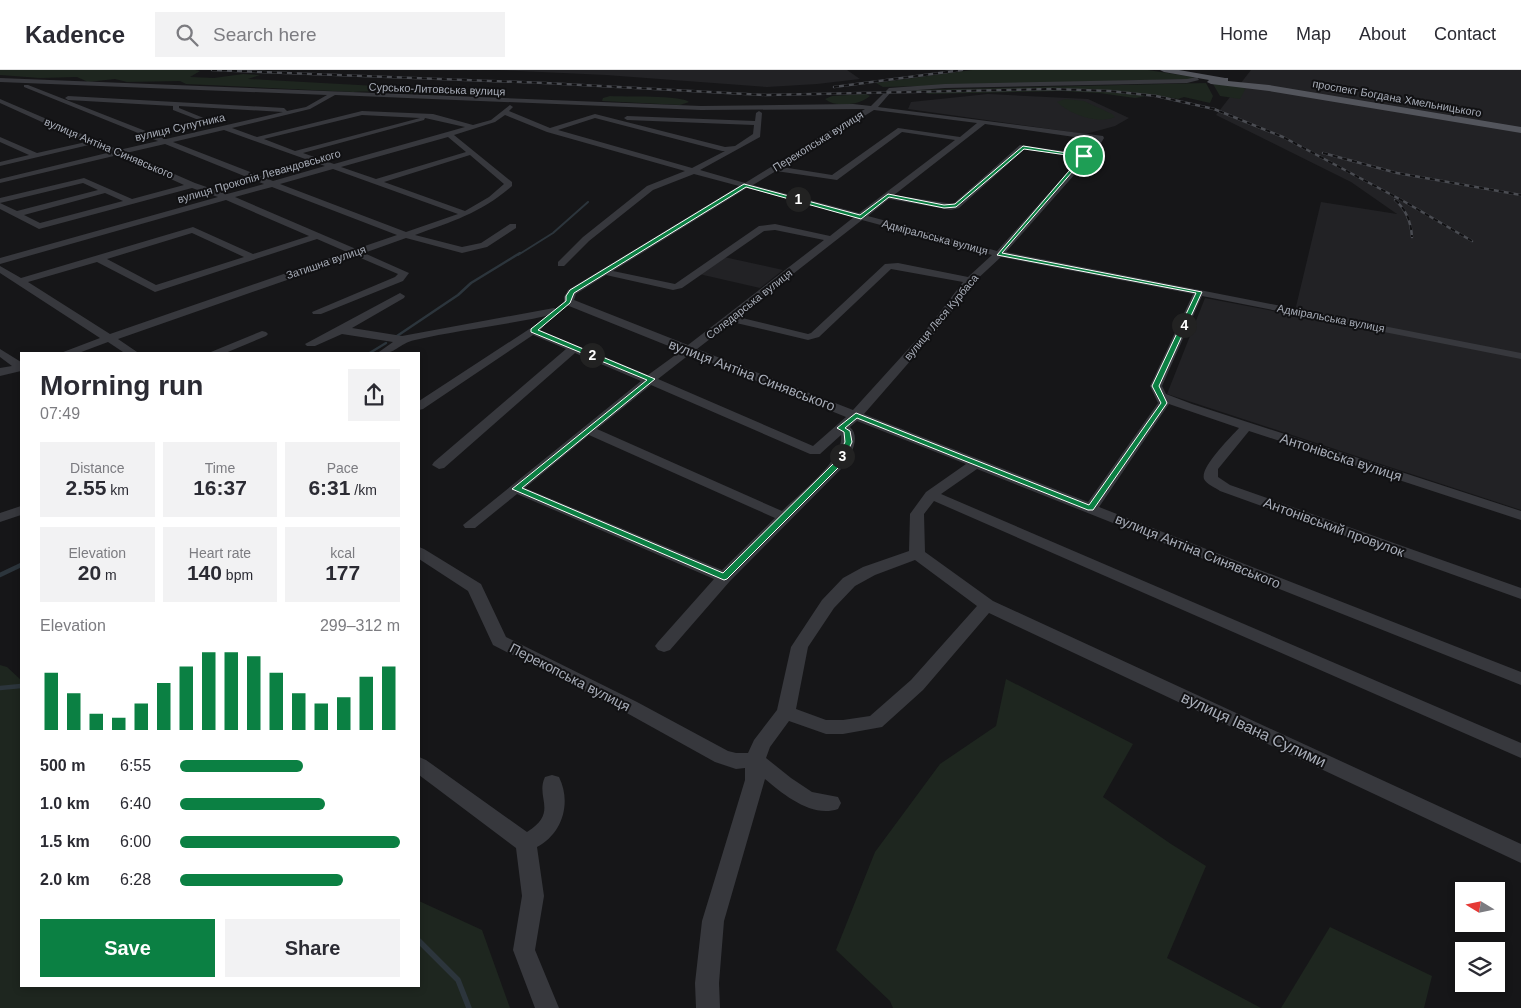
<!DOCTYPE html>
<html lang="en">
<head>
<meta charset="utf-8">
<style>
	:root { --surface:#fff; --page:#f2f2f3; --text:#2b2b33; --muted:#7c7c81; --line:#e1e1e2; --accent:#0b8043 }
	body { margin:0; font-family:Arial,sans-serif; background:var(--page); color:var(--text); height:100vh; display:flex; flex-direction:column; font-size:19px; white-space:nowrap }
	* { box-sizing:border-box; margin:0 }
	p { font-size:16px; color:var(--muted) }
	.icon { flex:none; width:28px; height:28px; fill:none; stroke:currentColor; stroke-width:2; stroke-linecap:round; stroke-linejoin:round }
	.map { position:relative; flex:1; overflow:hidden }
	.drawer { position:absolute; left:20px; top:282px; width:400px; height:635px; display:flex; flex-direction:column; background:var(--surface); border-radius:0px; box-shadow:0 2px 8px #0003 }
	.drawer>* { flex:none }
	.needle { width:32px; rotate:280deg }
	.tools { position:absolute; left:1455px; top:812px; display:grid; gap:10px }
	.tools a { display:grid; place-items:center; width:50px; height:50px; border-radius:0px; background:var(--surface); box-shadow:0 2px 8px #0003; font-size:25px }
	.pin { position:absolute; display:grid; place-items:center; width:42px; height:42px; color:#fff; margin:-21px; border:2px solid #fff; border-radius:50%; box-shadow:0 1px 5px #0007 }
	.km { position:absolute; width:25px; height:25px; margin:-12px; border-radius:50%; background:#222; color:#fff; font-size:14px; line-height:25px; text-align:center }
	.round { display:grid; place-items:center; flex:none; width:52px; height:52px; border-radius:0px; background:var(--page) }
	.overview { display:flex; align-items:center; justify-content:space-between; height:85px; padding:0 20px }
	h1 { font-size:28px; font-weight:800; line-height:38px }
	.figures { display:grid; grid-template-columns:repeat(3,1fr); gap:8px; height:85px; padding:5px 20px }
	.figures div { display:grid; align-content:center; border-radius:0px; background:var(--page); text-align:center }
	.figures b { font-size:21px; font-weight:800 }
	.figures small { font-size:14px; font-weight:400 }
	.figures p { font-size:14px }
	.chart { height:140px; padding:10px 20px }
	.chart p { display:flex; justify-content:space-between }
	.chart svg { width:100%; height:90px; margin-top:5px; stroke:var(--accent); stroke-width:6 }
	.action { display:flex; gap:10px; margin-top:auto; padding:10px 20px }
	.action a { flex:1; height:58px; border-radius:0px; background:var(--accent); color:#fff; font-size:20px; font-weight:800; line-height:58px; text-align:center }
	.action a+a { background:var(--page); color:var(--text) }
	ul { padding:0 20px; list-style:none; font-size:16px }
	li { display:grid; grid-template-columns:80px 60px 1fr; align-items:center; height:38px }
	li i { height:12px; border-radius:6px; background:var(--accent) }
	header { display:flex; align-items:center; gap:30px; box-sizing:border-box; height:70px; padding:0 25px; background:var(--surface); border-bottom:1px solid var(--line) }
	header strong { font-size:24px }
	nav { display:flex; gap:28px; margin-inline-start:auto; font-size:18px }
	.search { width:350px; height:45px; background:var(--page); display:flex; align-items:center; gap:12px; box-sizing:border-box; padding:0 18px; border-radius:0px; color:var(--muted); font-size:19px }
	.map>svg:first-child { display:block }
	.built { fill:#222225 }
	.green { fill:#1e261f }
	.lines { fill:none; stroke-linecap:round; stroke-linejoin:round }
	.stream-far3 { stroke:#2c353c; stroke-width:2 }
	.stream-far2 { stroke:#2c353c; stroke-width:2.5 }
	.stream-far1 { stroke:#2c353c; stroke-width:4.5 }
	.stream { stroke:#2c353c; stroke-width:5.5 }
	.minor { fill:#37383d; fill-rule:evenodd }
	.major { fill:#53555c; fill-rule:evenodd }
	.rail-casing { stroke:#4a4c52; stroke-width:2.5 }
	.rail { stroke:#111113; stroke-width:2; stroke-dasharray:5; stroke-linecap:butt }
	.route { fill:#0b8043; stroke:#fff; fill-rule:evenodd }
	.labels { text-anchor:middle; stroke-width:4; stroke-linejoin:round; paint-order:stroke }
	.far-street-label { font-size:11px; fill:#a8adb8; stroke:#111113 }
	.street-label { font-size:14px; fill:#a8adb8; stroke:#111113 }
	.near-street-label { font-size:16px; fill:#a8adb8; stroke:#111113 }
</style>
</head>
<body>
<header>
<strong>Kadence</strong>
<div class="search"><svg class="icon" aria-label="search" viewBox="0 0 24 24"><circle cx="10" cy="10" r="6"/><path d="M15 15l6 6"/></svg>Search here</div>
<nav><a>Home</a><a>Map</a><a>About</a><a>Contact</a></nav>
</header>
<div class="map">
<svg width="1521" height="938" viewBox="0 0 1521 938">
	<rect width="100%" height="100%" fill="#161618"/>
	<g class="built">
		<polygon points="497,0 847,0 860,9 817,14 767,17 606,5"/>
		<polygon points="1251,0 1521,0 1521,440 1167,324 1205,228 1294,245 1321,132 1397,144 1351,112 1216,45"/>
		<polygon points="988,24 1088,29 1129,48 1115,56 1086,64 908,39 911,32"/>
		<polygon points="724,187 783,200 760,218 699,204"/>
	</g>
	<g class="green">
		<path d="M0 0H195L200 1 190 7 214 8 243 4 260 5 248 9 486 22C476 25 466 25 455 25 421 25 387 20 353 22L186 14 180 11 127 12 115 9 88 12 77 7 40 8 0 5Z"/>
		<polygon points="972,0 1148,0 1193,7 1192,9 883,17 876,13"/>
		<polygon points="1206,13 1213,26 1210,33 1184,27 1178,29 1153,25 1135,28 1099,23 1061,21 929,24 913,20"/>
		<polygon points="1213,14 1247,16 1240,29 1220,26"/>
		<path d="M866 24 870 26C860 35 836 38 825 29L832 26Z"/>
		<path d="M610 26C625 27 681 25 689 32L680 35 602 31 603 28Z"/>
		<path d="M1065 29 1084 31 1112 44 1115 47C1097 55 1070 44 1057 32Z"/>
		<polygon points="0,595 7,597 21,610 21,916 419,916 419,831 482,860 510,938 0,938"/>
		<polygon points="1006,609 1133,674 1103,727 1171,774 1206,796 1167,888 1261,938 893,938 890,931 836,880 875,782 940,694 996,656"/>
		<polygon points="1330,857 1432,906 1424,938 1281,938"/>
	</g>
	<g class="lines">
		<polyline class="stream-far3" points="518,185 553,163 588,132"/>
		<g class="stream-far2">
			<polyline points="397,266 458,225 471,213 520,183"/>
			<polyline points="368,284 386,273"/>
		</g>
		<g class="stream-far1">
			<polyline points="0,505 21,495"/>
			<polyline points="0,618 21,616"/>
		</g>
		<polyline class="stream" points="419,871 458,910 469,938"/>
		<g class="minor">
			<path d="M1197 7 1199 10 1187 13 945 18 891 22 878 37 1103 66 1104 68 1098 78 1006 182 1521 283V289L1202 226 1162 316 1166 324 1192 334 1521 441V450L1249 361 1218 399V407L1230 415 1521 518V529L1220 421C1216 418 1206 414 1204 409 1200 397 1230 368 1239 358L1169 334 1099 437 1521 602V615L977 399 941 424 1521 673V688L934 431 924 444 925 482 993 531 1521 774V793L989 543 923 620 882 657 843 664H826L789 651 770 677 766 688 791 708 812 722 838 727 841 733 838 739C812 748 784 725 765 709L724 851 719 913 720 938H696L695 913 702 851 745 710V698L736 699 715 692 625 642 493 575 468 521 419 489V477L424 479 481 514 506 567 637 632 728 681 736 683H748L754 670 777 640 791 577 822 530 843 508 863 497 909 481 910 444 926 422 966 394 857 351 850 357C861 367 851 385 844 396L730 511 670 580 664 582 658 580 655 576 658 572 714 509 517 424 475 458H465L463 455 641 311 575 283 444 398 439 399 432 395 434 392 566 279 533 265 423 339 419 340V331L540 252 545 255 540 260 648 305 681 281 564 234V227L568 220 739 116 694 104 653 120 589 171 564 196H558V192L583 167 647 116 685 101 547 62 505 45 495 52 454 65 512 112V116C481 143 453 151 415 165L462 177 481 173 510 154H516V158L487 177 462 183 406 168 364 183 409 203 403 211 321 244H313L312 242 395 207 398 204 356 186 118 269 140 284H126L108 272 76 284H58L100 268 0 203V196L21 208 193 157 253 184 309 166 226 130 0 194V188L218 127 192 118 39 159 0 139V128L84 108 132 129 184 115 118 85 0 113V109L111 82 93 74 0 96V92L29 85 0 72V67L37 83 86 72 0 33V29L119 80 158 71 24 17V15H28L166 69 283 42 179 36V38L211 51 213 52 209 54 173 40V36L68 30 65 28 68 26 284 38 287 41 306 37 327 25 0 12V8L701 36 853 34 871 36 889 18 945 14 1187 9ZM335 25 701 40 865 39 745 113 700 100 760 67 762 43 759 41 756 43 755 51 627 46 624 48 627 50 754 55 753 64 735 76 725 77 595 44 550 58 509 41 513 37 510 35 491 50 473 55 433 44 362 41 257 67 232 58 310 39ZM874 40 977 53 960 67 898 58 832 105 782 97ZM362 45 420 48 295 81 264 69ZM425 48 465 57 334 94 303 83 424 50ZM595 48 722 81H725L692 98 558 60ZM985 54 1095 70 1084 84 1020 75 953 134 894 125ZM224 60 325 96 273 111 173 72ZM902 62 955 70 859 143 753 115 776 101 837 110ZM448 67 466 82 376 109 341 97ZM165 74 264 114 227 124 195 113 126 83ZM1025 79 1080 88 997 181 868 146 889 129 951 140 959 138ZM470 85 504 114 489 127 465 141 384 112ZM333 99 458 144 406 162 280 114ZM83 113 98 120 17 141 0 133ZM272 117 397 165 356 179 235 127ZM747 118 854 147 830 166 775 154 759 156 675 214 613 201ZM105 123 123 131 40 153 24 145ZM862 150 992 185 968 207 898 193 885 194 811 263 808 264 738 247ZM775 160 824 170 688 275 574 230 576 224 606 205 673 220 682 218 764 161ZM192 163 244 187 156 215 107 189ZM317 169 347 182 110 264 28 212 97 192 155 222ZM1001 187 1193 224 1150 316 1158 333 1088 432 864 344 939 258 974 212ZM891 199 963 212 931 254 853 340 697 279 732 252 808 270 819 267ZM690 284 846 347 813 376 658 309ZM651 315 810 384H820L841 365C845 389 799 424 782 441L597 359ZM589 365 775 448 722 500 525 418ZM915 490 977 536 911 610 870 646 843 650H826L796 639 808 577 834 538 855 516 875 505Z"/>
			<path d="M400 223 405 226 404 228 352 258 402 266 554 238 559 241 558 243C511 255 462 259 415 270 397 274 398 284 376 284L393 272 342 264 315 276H307L305 274Z"/>
			<polygon points="262,261 266,262 268,264 266,266 223,284 206,284"/>
			<polygon points="0,279 21,292 21,301 0,306 0,298 12,296 0,287"/>
			<polygon points="21,436 21,445 0,452 0,443"/>
			<path d="M419 687 426 690 527 762C559 742 535 728 545 707L552 705 559 707C572 733 562 764 537 777L544 826 535 880 559 938H535L513 880 522 826 516 778 419 705Z"/>
		</g>
		<polygon class="major" points="1160,0 1179,0 1225,8 1228,8 1228,11 1269,15 1521,57 1521,63 1269,21 1211,14 1207,12 1209,10 1164,2"/>
		<g class="rail-casing">
			<g id="rail">
				<polyline points="212,0 545,13 766,25 1052,19 1110,21 1156,26 1214,39 1283,67 1405,132 1472,171"/>
				<polyline points="834,17 962,0"/>
				<polyline points="1323,83 1397,103 1521,125"/>
				<path d="M1395 130C1407 140 1411 152 1412 167"/>
			</g>
		</g>
		<use href="#rail" class="rail"/>
	</g>
	<path class="route" d="M1023 76 1086 86 1002 183 1202 222 1159 316 1167 333 1093 440H1088L857 348 845 358 850 361 852 372 841 395 727 509 724 510 512 419 647 310 531 262V259L566 231V226L570 220 744 114 860 145 888 124 944 135 955 134ZM1024 79 1081 87 997 185 1196 223 1152 316 1161 333 1089 435 856 343 837 358 844 362 845 372 835 392 723 503 522 418 655 309 538 260 570 233 574 223 746 117 861 149 889 127 944 138 956 137Z"/>
	<g class="labels">
		<g class="far-street-label">
			<text transform="translate(437 19) rotate(2)" y="4">Сурсько-Литовська вулиця</text>
			<text transform="translate(1397 28) rotate(10)" y="4">проспект Богдана Хмельницького</text>
			<text transform="translate(180 57) rotate(-13)" y="4">вулиця Супутника</text>
			<text transform="translate(818 71) rotate(-32)" y="4">Перекопська вулиця</text>
			<text transform="translate(109 78) rotate(23)" y="4">вулиця Антіна Синявського</text>
			<text transform="translate(259 106) rotate(-16)" y="4">вулиця Прокопія Левандовського</text>
			<text transform="translate(935 167) rotate(15)" y="4">Адміральська вулиця</text>
			<text transform="translate(326 192) rotate(-19)" y="4">Затишна вулиця</text>
			<text transform="translate(749 234) rotate(-38)" y="4">Соледарська вулиця</text>
			<text transform="translate(941 247) rotate(-50)" y="4">вулиця Леся Курбаса</text>
			<text transform="translate(1331 248) rotate(11)" y="4">Адміральська вулиця</text>
		</g>
		<g class="street-label">
			<text transform="translate(752 305) rotate(21)" y="5">вулиця Антіна Синявського</text>
			<text transform="translate(1341 387) rotate(18)" y="5">Антонівська вулиця</text>
			<text transform="translate(1334 457) rotate(20)" y="5">Антонівський провулок</text>
			<text transform="translate(1198 481) rotate(22)" y="5">вулиця Антіна Синявського</text>
			<text transform="translate(570 607) rotate(27)" y="5">Перекопська вулиця</text>
		</g>
		<g class="near-street-label">
			<text transform="translate(1254 659) rotate(25)" y="6">вулиця Івана Сулими</text>
		</g>
	</g>
</svg>
<div class="tools">
<a><svg class="needle" viewBox="-14 -14 28 28"><path d="M0-13l5 13h-10z" fill="#e53935"/><path d="M0 13l5-13h-10z" fill="#7c7c81"/></svg></a>
<a><svg class="icon" aria-label="layers" viewBox="0 0 24 24"><path d="M12 4l9 5-9 5-9-5zM3 14l9 5 9-5"/></svg></a>
</div>
<div class="pin" style="left:1084px;top:86px;background:#1e9e55"><svg class="icon" aria-label="arrive" viewBox="0 0 24 24"><path d="M6 21V4h12l-3 4 3 4H6"/></svg></div>
<b class="km" style="left:798px;top:129px">1</b>
<b class="km" style="left:592px;top:285px">2</b>
<b class="km" style="left:842px;top:386px">3</b>
<b class="km" style="left:1184px;top:255px">4</b>
<section class="drawer">
<div class="overview"><div><h1>Morning run</h1><p>07:49</p></div><a class="round"><svg class="icon" aria-label="share" viewBox="0 0 24 24"><path d="M12 15V3M7 8l5-5 5 5M5 13v7h14v-7"/></svg></a></div>
<div class="figures">
<div><p>Distance</p><b>2.55<small> km</small></b></div>
<div><p>Time</p><b>16:37</b></div>
<div><p>Pace</p><b>6:31<small> /km</small></b></div>
</div>
<div class="figures">
<div><p>Elevation</p><b>20<small> m</small></b></div>
<div><p>Heart rate</p><b>140<small> bpm</small></b></div>
<div><p>kcal</p><b>177</b></div>
</div>
<div class="chart"><p><span>Elevation</span>299–312 m</p>
<svg viewBox="0 0 160 44" preserveAspectRatio="none"><path d="M5 44V16M15 44V26M25 44V36M35 44V38M45 44V31M55 44V21M65 44V13M75 44V6M85 44V6M95 44V8M105 44V16M115 44V26M125 44V31M135 44V28M145 44V18M155 44V13"/></svg>
</div>
<ul>
<li><b>500 m</b>6:55<i style="width:56%"></i></li>
<li><b>1.0 km</b>6:40<i style="width:66%"></i></li>
<li><b>1.5 km</b>6:00<i style="width:100%"></i></li>
<li><b>2.0 km</b>6:28<i style="width:74%"></i></li>
</ul>
<div class="action"><a>Save</a><a>Share</a></div>
</section>
</div>
</body>
</html>
